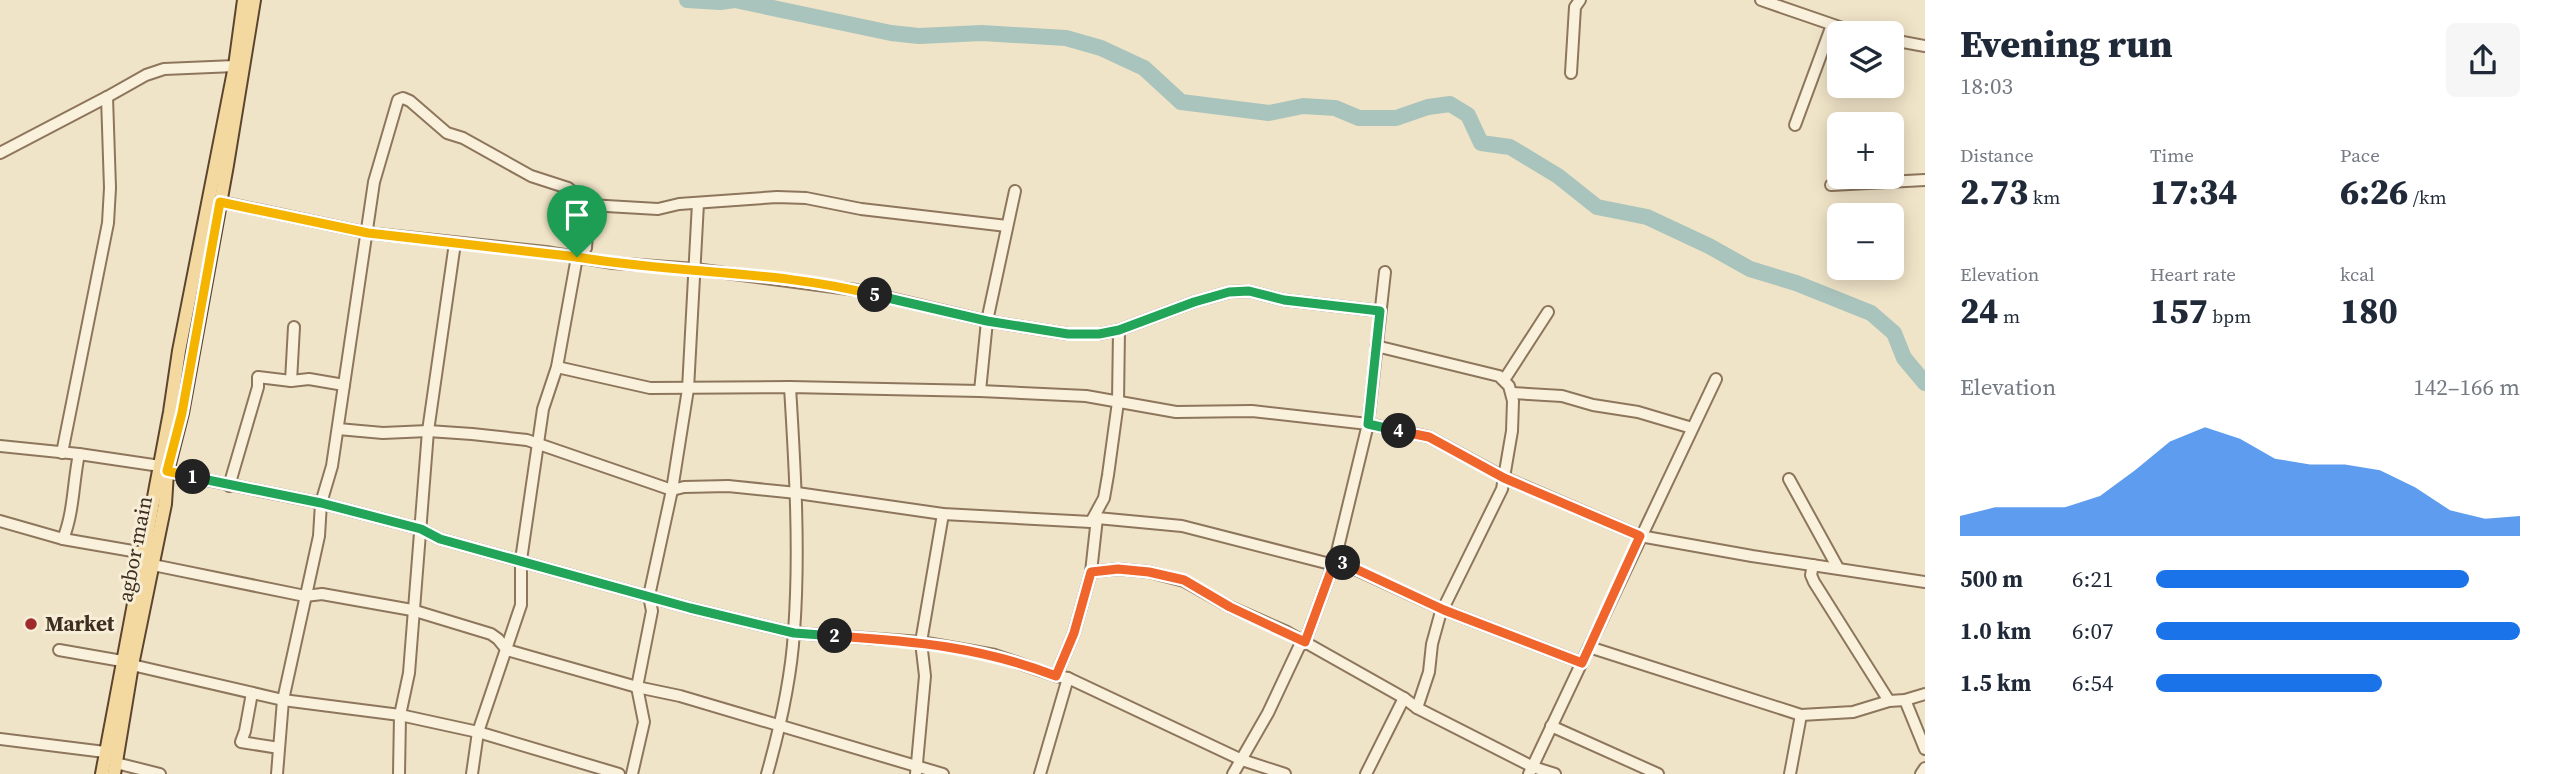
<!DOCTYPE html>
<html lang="en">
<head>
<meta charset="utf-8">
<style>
	:root { --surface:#fff; --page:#f6f6f7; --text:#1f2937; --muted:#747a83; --accent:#1a73e8 }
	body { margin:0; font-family:"Source Serif 4",serif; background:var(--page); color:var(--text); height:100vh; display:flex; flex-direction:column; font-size:26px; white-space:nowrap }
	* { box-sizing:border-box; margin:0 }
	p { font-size:23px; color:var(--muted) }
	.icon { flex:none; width:38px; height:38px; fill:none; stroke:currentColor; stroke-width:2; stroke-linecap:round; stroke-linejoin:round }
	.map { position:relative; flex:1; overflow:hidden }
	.panel { display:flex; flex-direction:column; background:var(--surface); width:630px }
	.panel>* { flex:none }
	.buttons { position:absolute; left:1827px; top:21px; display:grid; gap:14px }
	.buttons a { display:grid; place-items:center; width:77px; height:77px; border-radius:10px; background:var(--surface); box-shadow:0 4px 18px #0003; font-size:35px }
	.pin { position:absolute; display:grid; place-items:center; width:60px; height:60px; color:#fff; margin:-72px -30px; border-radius:50% 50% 50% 0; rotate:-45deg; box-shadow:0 0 7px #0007 }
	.pin .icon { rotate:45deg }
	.km { position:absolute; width:35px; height:35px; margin:-18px; border-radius:50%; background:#222; color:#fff; font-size:19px; line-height:35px; text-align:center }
	.round { display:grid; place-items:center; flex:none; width:74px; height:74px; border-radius:10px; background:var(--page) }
	.headline { display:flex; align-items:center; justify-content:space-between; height:119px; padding:0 35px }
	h1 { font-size:38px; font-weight:800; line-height:52px }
	.stats { display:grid; grid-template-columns:repeat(3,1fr); gap:10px; height:119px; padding:7px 35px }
	.stats div { display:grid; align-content:center }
	.stats b { font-size:35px; font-weight:800 }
	.stats small { font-size:19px; font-weight:400 }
	.stats p { font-size:19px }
	.chart { height:196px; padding:14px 35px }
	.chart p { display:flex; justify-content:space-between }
	.chart svg { width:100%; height:126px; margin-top:7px; fill:var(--accent); opacity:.7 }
	ul { padding:0 35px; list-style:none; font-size:23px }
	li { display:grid; grid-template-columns:112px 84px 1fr; align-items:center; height:52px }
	li i { height:18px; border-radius:9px; background:var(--accent) }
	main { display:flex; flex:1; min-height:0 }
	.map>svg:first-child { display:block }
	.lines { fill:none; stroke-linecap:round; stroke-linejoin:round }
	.river { stroke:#a9c4bc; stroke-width:16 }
	.minor-casing { stroke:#8d765c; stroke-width:14 }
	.major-casing { stroke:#5b4430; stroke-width:16 }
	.minor { stroke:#faf1dc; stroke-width:10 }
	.major { stroke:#f3d9a0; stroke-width:12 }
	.split-1-casing { stroke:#fff; stroke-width:14 }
	.split-2-casing { stroke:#fff; stroke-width:14 }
	.split-3-casing { stroke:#fff; stroke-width:14 }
	.split-4-casing { stroke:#fff; stroke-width:14 }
	.split-5-casing { stroke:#fff; stroke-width:14 }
	.split-6-casing { stroke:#fff; stroke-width:14 }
	.split-1 { stroke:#f5b400; stroke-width:9 }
	.split-2 { stroke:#22a559; stroke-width:9 }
	.split-3 { stroke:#f0652b; stroke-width:9 }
	.split-4 { stroke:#f0652b; stroke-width:9 }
	.split-5 { stroke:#22a559; stroke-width:9 }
	.split-6 { stroke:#f5b400; stroke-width:9 }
	.poi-dot { fill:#9e2a2b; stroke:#f7eed8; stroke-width:2.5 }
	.labels { text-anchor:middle; stroke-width:6; stroke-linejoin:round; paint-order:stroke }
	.street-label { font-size:21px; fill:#3d2e20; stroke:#f7eed8 }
	.poi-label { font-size:21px; font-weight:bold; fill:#3d2e20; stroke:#f7eed8; text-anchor:start }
</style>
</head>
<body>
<main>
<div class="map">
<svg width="1925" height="774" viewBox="0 0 1925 774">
	<rect width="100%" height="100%" fill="#f0e4c8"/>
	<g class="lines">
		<polyline class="river" points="687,0 720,2 735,0 891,33 919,36 982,33 1066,38 1101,48 1144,68 1181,102 1269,113 1303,106 1335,108 1359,118 1396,118 1428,107 1450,104 1468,115 1481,143 1510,147 1558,176 1597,207 1647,217 1709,246 1750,269 1796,283 1871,313 1894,333 1904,358 1925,383"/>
		<g class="minor-casing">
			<g id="minor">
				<polyline points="1761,0 1857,33"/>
				<polyline points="1892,40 1925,46"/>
				<polyline points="1571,73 1575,7 1580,0"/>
				<polyline points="1795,125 1832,25"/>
				<polyline points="0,153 107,97 146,75 164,69 235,66"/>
				<polyline points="1831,185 1925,180"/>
				<polyline points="221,202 368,233 546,252 613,263 695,269 856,290 987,321 1068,334 1099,334 1119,330 1194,302 1229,292 1249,291 1284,300 1380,311"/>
				<polyline points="1376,346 1499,376 1509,386 1513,401 1512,431 1502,489 1440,615 1432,644 1429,672 1417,708"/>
				<polyline points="557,367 650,388 790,387 980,391 1086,396 1176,412 1252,411 1368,424 1429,437 1505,478 1640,536 1752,556 1925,582"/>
				<polyline points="1504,380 1548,312"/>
				<polyline points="291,381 294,327"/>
				<polyline points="980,391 987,321 1015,191"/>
				<polyline points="1512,393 1562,396 1593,405 1638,412 1692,428"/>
				<polyline points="338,429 383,433 428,431 472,434 527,440 672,490 684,487 728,486 797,493 943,514 1091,522 1097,518 1182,526 1334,565"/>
				<polyline points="0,446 79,454 160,466 167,472 321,503 421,529 440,539 690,608 794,633 921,642 995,655 1056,676 1068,678 1242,760 1285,774"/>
				<polyline points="62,453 108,223 110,188 107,97"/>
				<polyline points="1789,479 1838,568"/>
				<polyline points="229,486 258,387 258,377 291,381 309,379 344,385"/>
				<polyline points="0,521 63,539 144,553 153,565 305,596 322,594 412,610 491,634 498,639 507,650 637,687 680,696 943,774"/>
				<polyline points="1091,522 1104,498 1108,475 1118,402 1119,330"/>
				<path d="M63 539C74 512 73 482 79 454"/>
				<polyline points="1335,560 1444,610 1582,663"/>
				<polyline points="1813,565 1811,575 1814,582 1889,701"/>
				<polyline points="1091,572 1118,569 1149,572 1184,581 1230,607 1287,632 1404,698 1417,708 1533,767 1555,774"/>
				<polyline points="1589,647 1801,715 1853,712 1889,701 1905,700 1925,694"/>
				<polyline points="59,650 122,661"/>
				<polyline points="132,665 283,700 400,715 478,732 619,774"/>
				<polyline points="1056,676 1074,633 1091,572 1097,518"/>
				<polyline points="252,693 245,731 241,742 279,748"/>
				<polyline points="1905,700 1925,749"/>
				<polyline points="1551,726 1658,774"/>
				<polyline points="0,739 105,752"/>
				<polyline points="116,763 160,774"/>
				<polyline points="277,774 283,700 319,536 321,503 332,466 374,182 398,100 403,98 410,101 447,133 463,138 531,176 568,188 589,205 658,209 679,204 777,197 806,198 861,209 1007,226"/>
				<polyline points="399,774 400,715 409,673 428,431 455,243"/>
				<polyline points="472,774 478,732 521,605 521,560 543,409 557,367 577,257 586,248 589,205"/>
				<polyline points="632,774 644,722 637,687 652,611 649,596 672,490 688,389 698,203"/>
				<path d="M767 774C780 728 791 680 794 632 800 551 795 468 790 387"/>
				<polyline points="916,774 925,676 921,642 943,514"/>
				<polyline points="1040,774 1068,678"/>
				<polyline points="1233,774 1268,713 1299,647 1305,642 1335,560 1368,424 1385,272"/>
				<polyline points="1366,774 1404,698"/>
				<polyline points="1529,774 1716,379"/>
				<polyline points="1790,774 1801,715"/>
				<polyline points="1921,774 1925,768"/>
			</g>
		</g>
		<g class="major-casing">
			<g id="major">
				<polyline points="102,774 170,412 179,351 235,66 244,0"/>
				<polyline points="114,774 132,665 165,504 167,472 182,413 227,165 254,0"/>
			</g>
		</g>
		<use href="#minor" class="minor"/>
		<use href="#major" class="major"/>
	</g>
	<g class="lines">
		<g class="split-1-casing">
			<polyline id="split-1" points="193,477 167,471 182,413 220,202 368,233 577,257"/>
		</g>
		<g class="split-2-casing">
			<polyline id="split-2" points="193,477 321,503 421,529 440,539 690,608 794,633 835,636"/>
		</g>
		<g class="split-3-casing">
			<path id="split-3" d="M835 636C914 641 981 647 1056 676L1074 633 1091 572 1118 569 1149 572 1184 580 1230 607 1305 642 1335 560 1343 563"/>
		</g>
		<g class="split-4-casing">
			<polyline id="split-4" points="1343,563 1444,610 1582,663 1640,536 1504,478 1429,437 1399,431"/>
		</g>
		<g class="split-5-casing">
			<polyline id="split-5" points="875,295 987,321 1068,334 1099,334 1119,330 1194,302 1229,292 1249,291 1284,300 1380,311 1368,424 1399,431"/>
		</g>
		<g class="split-6-casing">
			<path id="split-6" d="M577 257C675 274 778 270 875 295"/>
		</g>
		<use href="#split-1" class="split-1"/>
		<use href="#split-2" class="split-2"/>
		<use href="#split-3" class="split-3"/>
		<use href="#split-4" class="split-4"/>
		<use href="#split-5" class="split-5"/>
		<use href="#split-6" class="split-6"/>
	</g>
	<circle class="poi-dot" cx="31" cy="624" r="7"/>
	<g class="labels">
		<g class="street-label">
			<text transform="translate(135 549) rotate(-79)" y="7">agbor main</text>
		</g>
		<g class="poi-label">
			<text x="45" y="631">Market</text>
		</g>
	</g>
</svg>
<div class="buttons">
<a><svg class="icon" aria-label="layers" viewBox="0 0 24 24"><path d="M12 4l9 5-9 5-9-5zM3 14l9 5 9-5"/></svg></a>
<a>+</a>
<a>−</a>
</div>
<div class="pin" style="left:577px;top:257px;background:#1e9e55"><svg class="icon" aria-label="arrive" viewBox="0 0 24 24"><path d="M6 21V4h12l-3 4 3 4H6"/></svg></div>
<b class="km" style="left:193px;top:477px">1</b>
<b class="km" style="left:835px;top:636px">2</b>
<b class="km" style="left:1343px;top:563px">3</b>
<b class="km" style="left:1399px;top:431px">4</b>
<b class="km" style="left:875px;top:295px">5</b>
</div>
<section class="panel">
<div class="headline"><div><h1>Evening run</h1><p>18:03</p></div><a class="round"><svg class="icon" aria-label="share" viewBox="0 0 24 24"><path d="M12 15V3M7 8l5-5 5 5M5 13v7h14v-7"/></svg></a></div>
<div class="stats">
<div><p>Distance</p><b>2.73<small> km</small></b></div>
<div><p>Time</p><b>17:34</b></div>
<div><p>Pace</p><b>6:26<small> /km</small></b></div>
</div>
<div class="stats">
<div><p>Elevation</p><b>24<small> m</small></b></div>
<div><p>Heart rate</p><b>157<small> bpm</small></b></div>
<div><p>kcal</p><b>180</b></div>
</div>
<div class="chart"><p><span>Elevation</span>142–166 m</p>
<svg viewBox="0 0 160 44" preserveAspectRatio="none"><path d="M0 44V37L10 34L20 34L30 34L40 30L50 21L60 11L70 6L80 10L90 17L100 19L110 19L120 21L130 27L140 35L150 38L160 37V44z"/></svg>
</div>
<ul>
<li><b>500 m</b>6:21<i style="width:86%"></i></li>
<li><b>1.0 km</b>6:07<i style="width:100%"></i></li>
<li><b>1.5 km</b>6:54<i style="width:62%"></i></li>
</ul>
</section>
</main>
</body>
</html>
